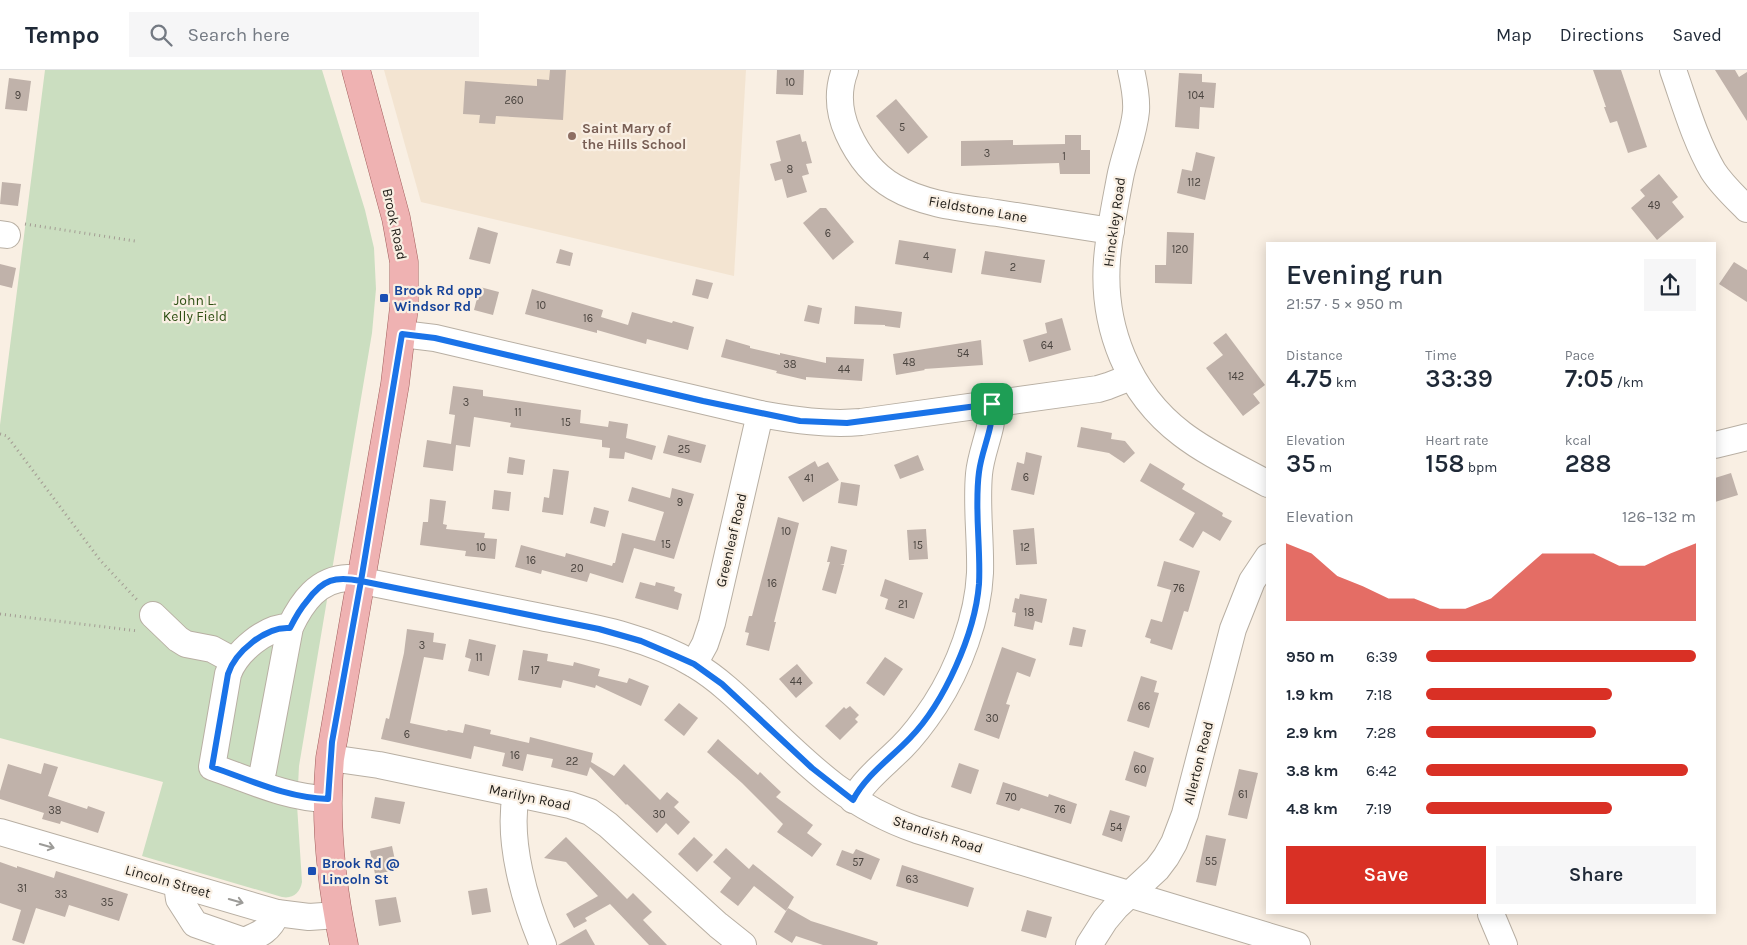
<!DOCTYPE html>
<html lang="en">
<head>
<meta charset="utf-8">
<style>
	:root { --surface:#fff; --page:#f6f6f7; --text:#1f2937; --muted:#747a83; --line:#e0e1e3; --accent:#d93025 }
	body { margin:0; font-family:Karla,sans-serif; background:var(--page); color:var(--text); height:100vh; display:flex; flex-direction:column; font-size:19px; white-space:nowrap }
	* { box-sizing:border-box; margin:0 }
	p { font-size:16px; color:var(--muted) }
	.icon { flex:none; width:28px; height:28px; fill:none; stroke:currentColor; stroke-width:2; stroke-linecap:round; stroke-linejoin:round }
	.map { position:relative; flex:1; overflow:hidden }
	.details { position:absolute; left:1266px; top:172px; width:450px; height:672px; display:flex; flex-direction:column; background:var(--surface); border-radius:0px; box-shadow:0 2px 12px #0003 }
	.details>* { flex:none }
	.pin { position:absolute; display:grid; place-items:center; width:42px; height:42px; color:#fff; margin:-21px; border-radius:10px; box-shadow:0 2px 8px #0006 }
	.round { display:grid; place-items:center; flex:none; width:52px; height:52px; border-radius:0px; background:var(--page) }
	.headline { display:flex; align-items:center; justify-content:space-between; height:85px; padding:0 20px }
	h1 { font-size:28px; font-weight:600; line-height:38px }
	.figures { display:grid; grid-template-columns:repeat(3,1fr); gap:8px; height:85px; padding:5px 20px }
	.figures div { display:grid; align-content:center }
	.figures b { font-size:25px; font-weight:600 }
	.figures small { font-size:14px; font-weight:400 }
	.figures p { font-size:14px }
	.chart { height:140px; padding:10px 20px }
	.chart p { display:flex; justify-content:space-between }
	.chart svg { width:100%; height:90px; margin-top:5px; fill:var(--accent); opacity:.7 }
	.button { display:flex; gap:10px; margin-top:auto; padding:10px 20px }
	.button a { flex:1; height:58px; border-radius:0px; background:var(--accent); color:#fff; font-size:20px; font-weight:600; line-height:58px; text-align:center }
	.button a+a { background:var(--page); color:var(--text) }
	ul { padding:0 20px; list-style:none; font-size:16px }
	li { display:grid; grid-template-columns:80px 60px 1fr; align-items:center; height:38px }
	li i { height:12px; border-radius:6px; background:var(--accent) }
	header { display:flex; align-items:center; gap:30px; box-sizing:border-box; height:70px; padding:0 25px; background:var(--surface); border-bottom:1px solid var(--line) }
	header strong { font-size:24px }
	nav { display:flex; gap:28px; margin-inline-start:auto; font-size:18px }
	.search { width:350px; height:45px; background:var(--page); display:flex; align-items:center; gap:12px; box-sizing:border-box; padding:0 18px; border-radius:0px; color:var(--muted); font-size:19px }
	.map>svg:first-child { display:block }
	.built { fill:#f3e4d1 }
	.green { fill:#cbdec0 }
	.building { fill:#c0b2aa }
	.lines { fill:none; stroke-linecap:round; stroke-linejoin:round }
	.minor-casing { stroke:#b8afa3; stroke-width:28 }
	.major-casing { stroke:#a15e5c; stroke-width:29 }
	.path { stroke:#a39c93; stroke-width:3; stroke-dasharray:1 4; stroke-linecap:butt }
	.minor { stroke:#fff; stroke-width:26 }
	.major { stroke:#efb2b2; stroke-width:28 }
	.oneway { stroke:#9c9b98 }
	.route-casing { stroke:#fff; stroke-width:10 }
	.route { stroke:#1a73e8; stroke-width:6 }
	.education-dot { fill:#8d6e63; stroke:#f9efe3; stroke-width:2 }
	.transit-dot { fill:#1a4fb4; stroke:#f9efe3; stroke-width:2 }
	.labels { text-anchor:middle; stroke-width:4.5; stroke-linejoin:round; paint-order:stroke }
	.number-label { font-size:11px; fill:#4a443f }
	.education-label { font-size:14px; font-weight:bold; fill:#785e54; stroke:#f9efe3; text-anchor:start }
	.street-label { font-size:14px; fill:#23201b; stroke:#f9efe3 }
	.transit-label { font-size:14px; font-weight:bold; fill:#164399; stroke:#f9efe3; text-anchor:start }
	.park-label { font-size:14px; fill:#2f5014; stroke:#f9efe3 }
</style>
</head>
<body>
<header>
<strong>Tempo</strong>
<div class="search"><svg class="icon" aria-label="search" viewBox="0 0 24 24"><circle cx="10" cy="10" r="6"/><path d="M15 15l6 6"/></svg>Search here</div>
<nav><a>Map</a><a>Directions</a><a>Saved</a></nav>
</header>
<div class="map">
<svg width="1747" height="875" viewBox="0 0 1747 875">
	<rect width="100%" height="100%" fill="#f9efe3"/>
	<polygon class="built" points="384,0 746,0 734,206 421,132"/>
	<path class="green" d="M45 0H322L365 140 374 178 376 219 372 263 299 696 297 735 302 812C300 823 293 829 282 827L142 786 163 712 0 668V355Z"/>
	<g class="building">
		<polygon points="550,0 566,0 563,50 496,46 495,54 479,53 480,45 463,44 465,11 537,16 537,9 549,10"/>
		<polygon points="777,0 804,0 803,25 776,24"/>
		<polygon points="1593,0 1621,0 1647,77 1628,83 1617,51 1610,53 1604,37 1606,37"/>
		<polygon points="1715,0 1735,0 1739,7 1747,2 1747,51"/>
		<polygon points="1179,3 1202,4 1202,12 1216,13 1214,38 1200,37 1199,59 1175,57"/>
		<polygon points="9,8 31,11 27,41 5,39"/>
		<polygon points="896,29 928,67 908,84 876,46"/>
		<polygon points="800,64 802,72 806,71 812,93 806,94 809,104 802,106 807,122 787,128 782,109 775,111 770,94 781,91 776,71"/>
		<polygon points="1065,65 1081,65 1081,80 1090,80 1090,104 1060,104 1059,93 961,96 961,71 1013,70 1013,75 1065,74"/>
		<polygon points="1196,82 1215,87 1205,130 1177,123 1182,99 1192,101"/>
		<polygon points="1659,104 1678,127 1672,132 1684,147 1657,170 1631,138 1645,126 1640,120"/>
		<polygon points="2,112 21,114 18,136 0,134"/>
		<polygon points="820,138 826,138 854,172 833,190 803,153"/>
		<polygon points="478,157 498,163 490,194 469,189"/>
		<polygon points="1167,162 1194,163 1192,214 1155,213 1155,195 1166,195"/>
		<polygon points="899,170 956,179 952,203 895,194"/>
		<polygon points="560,179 573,183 570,196 556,193"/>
		<polygon points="985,181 1045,190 1041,213 981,204"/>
		<polygon points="1734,192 1747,200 1747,232 1719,214"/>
		<polygon points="0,194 16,198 12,218 0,215"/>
		<polygon points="696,209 713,213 708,229 692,225"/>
		<polygon points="480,217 499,222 493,245 474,240"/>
		<polygon points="532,219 603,240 601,247 628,255 632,242 672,253 673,251 694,257 688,280 647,269 646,274 597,260 597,263 525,244"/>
		<polygon points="808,235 822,238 819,254 804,251"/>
		<polygon points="855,236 902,242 900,258 885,256 885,255 854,254"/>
		<polygon points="1062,248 1071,280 1029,292 1023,270 1047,263 1045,253"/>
		<polygon points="1226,263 1265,315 1253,324 1260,333 1243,346 1206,298 1223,285 1213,273"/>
		<polygon points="726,269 750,276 750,278 780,285 780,283 826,293 826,287 864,289 862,311 806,307 806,310 776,303 777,301 721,287"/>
		<polygon points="981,270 983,295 924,299 925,300 896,305 893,284"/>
		<polygon points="453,316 483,320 483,326 581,340 580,353 608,357 609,351 628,354 626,368 656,376 652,390 625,382 624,389 609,388 610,378 602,377 602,370 510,357 511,353 474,347 470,377 456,375 453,401 423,397 427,370 451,374 455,345 449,344"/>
		<polygon points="1081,357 1112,363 1111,369 1125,371 1135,383 1124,393 1109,383 1077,377"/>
		<polygon points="668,365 706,375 701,393 663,383"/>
		<polygon points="1026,382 1042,386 1034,425 1011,420 1017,392 1024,394"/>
		<polygon points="918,385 924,400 900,409 894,395"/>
		<polygon points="509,387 525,390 523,405 507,403"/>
		<polygon points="815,391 818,397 828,392 839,410 803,432 788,407"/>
		<polygon points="1150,393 1185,414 1182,419 1223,443 1222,446 1232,451 1220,471 1203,461 1193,478 1179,470 1195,443 1140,411"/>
		<polygon points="553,399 569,401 563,445 542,442 544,427 549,428"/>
		<polygon points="1731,403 1738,425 1715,432 1715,408"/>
		<polygon points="841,412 860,415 857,436 838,433"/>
		<polygon points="632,417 670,428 672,418 694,424 674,489 634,478 623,513 590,503 587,512 542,500 541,504 515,497 521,475 565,487 566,483 612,496 613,493 615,493 622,463 655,471 664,442 628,431"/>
		<polygon points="494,420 511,422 509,441 492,439"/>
		<polygon points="430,429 446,431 443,454 447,455 446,459 485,463 484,468 497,469 495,489 465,486 466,481 420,475 423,452 428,452"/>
		<polygon points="594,437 609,441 605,457 590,453"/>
		<polygon points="778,447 799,453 774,552 776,552 769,581 746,575 749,563 745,562 749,546 752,546"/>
		<polygon points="1034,458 1037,494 1016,495 1013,460"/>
		<polygon points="926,459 928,489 909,490 907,460"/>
		<polygon points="831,476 847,480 844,494 840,494 844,495 836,524 822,520 830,492 827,492"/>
		<polygon points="1164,491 1200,501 1188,542 1184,541 1172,580 1150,573 1151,569 1145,567 1151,549 1162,552 1171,520 1157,516"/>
		<polygon points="885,509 923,523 914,549 885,539 888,529 880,526"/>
		<polygon points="640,512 655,516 656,512 675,517 674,521 682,524 678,540 635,528"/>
		<polygon points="1020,524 1047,529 1042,553 1035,551 1033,560 1014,556 1016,543 1012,542 1015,528 1019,529"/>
		<polygon points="1073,557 1086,560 1082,577 1069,575"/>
		<polygon points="407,559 434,563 433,572 446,574 443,590 424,587 410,653 447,661 448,660 463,663 465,654 491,660 490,664 529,673 530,667 593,683 591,692 614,706 624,694 660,730 667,722 679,732 674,737 690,752 678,765 666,753 657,763 627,734 626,735 590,697 587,706 551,697 553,689 527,684 523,701 502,696 505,683 474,676 471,689 381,669 386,648 389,649 404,583"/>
		<polygon points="469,569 496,575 489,606 468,601 471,589 465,587"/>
		<polygon points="1002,577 1036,589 1030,607 1017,602 1006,634 1010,635 999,669 974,660"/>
		<polygon points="523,580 548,584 547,591 573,596 574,592 600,599 598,606 627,613 629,608 649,616 641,636 596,615 595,618 563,610 561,618 518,610"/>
		<polygon points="885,587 903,599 884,626 866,613"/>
		<polygon points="797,594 813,613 796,628 779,609"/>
		<polygon points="1141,606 1157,611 1154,622 1159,623 1149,658 1127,651"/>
		<polygon points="679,633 698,648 684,666 664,650"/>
		<polygon points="850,636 859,645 855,649 858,652 840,670 825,656 844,637 846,639"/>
		<polygon points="718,669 758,705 760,702 781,722 776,727 813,755 807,763 822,774 812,787 777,762 783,754 742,713 707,682"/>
		<polygon points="1134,681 1154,688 1146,717 1125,710"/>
		<polygon points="44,693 58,697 48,726 87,739 88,736 105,742 98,763 61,751 60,754 42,749 44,743 0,729 0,721 8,694 41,704"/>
		<polygon points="959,693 979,700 971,724 951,717"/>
		<polygon points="1239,699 1258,703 1247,749 1228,745"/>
		<polygon points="1003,712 1048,727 1049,724 1077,734 1071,754 1021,738 1019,741 996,734"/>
		<polygon points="375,727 405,732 400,754 371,748"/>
		<polygon points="1110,740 1130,746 1122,772 1102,765"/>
		<polygon points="1206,765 1226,769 1216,816 1196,812"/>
		<polygon points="566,767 627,829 633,823 652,842 643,850 667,875 649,875 610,834 585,848 587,851 574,858 566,844 598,826 566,792 544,788"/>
		<polygon points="694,767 713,785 697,802 678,784"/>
		<polygon points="392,776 397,800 375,804 370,781"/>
		<polygon points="726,778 749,799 753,794 794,827 786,841 754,816 738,836 720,822 731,808 713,792"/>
		<polygon points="856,779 880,789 871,810 836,795 842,780 853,784"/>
		<polygon points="0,792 17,798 17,796 54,808 56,801 128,824 119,851 69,835 65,847 36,838 24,874 12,870 21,840 0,833"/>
		<polygon points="902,795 974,818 968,837 896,816"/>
		<polygon points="487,818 491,842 472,845 468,821"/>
		<polygon points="396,827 401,852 379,856 375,830"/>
		<polygon points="788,838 811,851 878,872 877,875 823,875 796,866 792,873 774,862"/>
		<polygon points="1027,840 1052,847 1046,868 1021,861"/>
		<polygon points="586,859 595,875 558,875"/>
	</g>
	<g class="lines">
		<g class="minor-casing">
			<g id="minor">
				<path d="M845 0C837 21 839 43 848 63 858 85 873 105 894 117 925 135 963 138 997 143 1035 149 1073 155 1111 161"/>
				<path d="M1131 0C1134 13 1137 27 1136 41 1134 64 1124 86 1120 108 1115 135 1109 163 1107 190 1102 257 1128 323 1182 364 1208 384 1239 398 1268 414"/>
				<path d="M1673 0C1685 34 1695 70 1713 101 1722 115 1735 127 1747 139"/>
				<polyline points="0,164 7,165"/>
				<path d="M402 264 435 268 760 344C794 350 827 355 861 352L1098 319 1108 316 1131 307"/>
				<polyline points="1715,375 1747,367"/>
				<polyline points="153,545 178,569 186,574 212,579 234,591"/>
				<path d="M290 557C266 556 236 582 228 604L212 697C250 710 287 728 327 729"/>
				<polyline points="694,594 705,574 712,553 760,344"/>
				<polyline points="330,688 379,695 570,735 590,742 608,755 718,855 743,875"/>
				<path d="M258 713 263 701 290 557C302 532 318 509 348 508 407 520 467 532 526 544 583 556 644 564 695 595 720 610 741 631 761 650 811 698 850 737 917 760L1297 875"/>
				<path d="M516 724C507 771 525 832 543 875"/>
				<path d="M853 730C865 709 885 694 902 677 915 664 925 650 935 635 959 598 978 547 980 503 981 470 976 437 979 404 981 380 994 358 992 334"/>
				<polyline points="0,762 277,843 309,847 338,845"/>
				<path d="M177 814 179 829 195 854 244 871C261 864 270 860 277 843"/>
				<polyline points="1491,844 1504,875"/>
				<polyline points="1089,875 1105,850 1116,837 1157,799 1166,787 1174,773 1185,744 1233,559 1252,511 1268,487"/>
			</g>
		</g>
		<g class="major-casing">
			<path id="major" d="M344 875C331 813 324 751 330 688L395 314 404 237V192L396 148 356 0"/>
		</g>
		<g class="path">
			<polyline points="25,154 135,171"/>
			<polyline points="0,364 7,366 100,490 139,532"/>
			<polyline points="0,544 138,561"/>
		</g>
		<use href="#minor" class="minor"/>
		<use href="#major" class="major"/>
	</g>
	<defs><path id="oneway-shaft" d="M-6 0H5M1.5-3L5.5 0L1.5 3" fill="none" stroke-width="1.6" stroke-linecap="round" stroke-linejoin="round" transform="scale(1.25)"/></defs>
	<g class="oneway">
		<use href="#oneway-shaft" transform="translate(47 776) rotate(16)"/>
		<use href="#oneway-shaft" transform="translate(236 831) rotate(16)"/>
	</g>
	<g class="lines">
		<g class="route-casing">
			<path id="route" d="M992 334 847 353 800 351 703 331 435 268 402 264 361 511C335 506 323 509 307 531 300 539 295 548 290 558 266 556 235 582 228 604L212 697C250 710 287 728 328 729L332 672 361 511 599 559 641 571 676 586 694 594 722 614 812 698 853 730C866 705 891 688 910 668 944 633 975 564 979 514 981 477 974 439 979 402 982 378 994 358 992 334"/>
		</g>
		<use href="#route" class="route"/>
	</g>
	<circle class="education-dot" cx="572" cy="66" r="5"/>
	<g class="transit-dot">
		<rect x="379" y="223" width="10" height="10" rx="2.5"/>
		<rect x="307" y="796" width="10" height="10" rx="2.5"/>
	</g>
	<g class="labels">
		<g class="number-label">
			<text x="790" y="16">10</text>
			<text x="18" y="29">9</text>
			<text x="1196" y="29">104</text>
			<text x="514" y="34">260</text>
			<text x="902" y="61">5</text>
			<text x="987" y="87">3</text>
			<text x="1064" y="90">1</text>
			<text x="790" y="103">8</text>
			<text x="1194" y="116">112</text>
			<text x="1654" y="139">49</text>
			<text x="828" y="167">6</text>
			<text x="1180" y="183">120</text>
			<text x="926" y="190">4</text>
			<text x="1013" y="201">2</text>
			<text x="541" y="239">10</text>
			<text x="588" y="252">16</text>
			<text x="1047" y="279">64</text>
			<text x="963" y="287">54</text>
			<text x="909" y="296">48</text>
			<text x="790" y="298">38</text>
			<text x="844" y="303">44</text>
			<text x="1236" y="310">142</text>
			<text x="466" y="336">3</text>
			<text x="518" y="346">11</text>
			<text x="566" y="356">15</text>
			<text x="684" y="383">25</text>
			<text x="1026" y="411">6</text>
			<text x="809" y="412">41</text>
			<text x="680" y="436">9</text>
			<text x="786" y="465">10</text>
			<text x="666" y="478">15</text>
			<text x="918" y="479">15</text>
			<text x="481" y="481">10</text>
			<text x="1025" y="481">12</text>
			<text x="531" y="494">16</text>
			<text x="577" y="502">20</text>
			<text x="772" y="517">16</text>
			<text x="1179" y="522">76</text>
			<text x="903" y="538">21</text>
			<text x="1029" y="546">18</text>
			<text x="422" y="579">3</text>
			<text x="479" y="591">11</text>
			<text x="535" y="604">17</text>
			<text x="796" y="615">44</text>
			<text x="1144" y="640">66</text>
			<text x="992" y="652">30</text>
			<text x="407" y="668">6</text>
			<text x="515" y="689">16</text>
			<text x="572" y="695">22</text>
			<text x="1140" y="703">60</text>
			<text x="1243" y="728">61</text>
			<text x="1011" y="731">70</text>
			<text x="1060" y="743">76</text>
			<text x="55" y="744">38</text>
			<text x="659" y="748">30</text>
			<text x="1116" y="761">54</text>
			<text x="1211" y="795">55</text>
			<text x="858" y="796">57</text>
			<text x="912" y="813">63</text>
			<text x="22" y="822">31</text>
			<text x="61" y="828">33</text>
			<text x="107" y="836">35</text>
		</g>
		<g class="education-label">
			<text x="582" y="63">Saint Mary of<tspan x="582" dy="16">the Hills School</tspan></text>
		</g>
		<g class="street-label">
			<text transform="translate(978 139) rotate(10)" y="5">Fieldstone Lane</text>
			<text transform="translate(1114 152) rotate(-82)" y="5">Hinckley Road</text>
			<text transform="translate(395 154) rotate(78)" y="5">Brook Road</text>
			<text transform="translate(731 470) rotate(-77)" y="5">Greenleaf Road</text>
			<text transform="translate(1198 693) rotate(-76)" y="5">Allerton Road</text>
			<text transform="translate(530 727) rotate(12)" y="5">Marilyn Road</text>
			<text transform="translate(938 764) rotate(18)" y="5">Standish Road</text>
			<text transform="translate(168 811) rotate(16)" y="5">Lincoln Street</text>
		</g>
		<g class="transit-label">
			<text x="394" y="225">Brook Rd opp<tspan x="394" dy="16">Windsor Rd</tspan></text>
			<text x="322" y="798">Brook Rd @<tspan x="322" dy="16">Lincoln St</tspan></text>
		</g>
		<g class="park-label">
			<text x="195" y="235">John L.<tspan x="195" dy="16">Kelly Field</tspan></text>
		</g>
	</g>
</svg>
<div class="pin" style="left:992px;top:334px;background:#1e9e55"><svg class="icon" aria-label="arrive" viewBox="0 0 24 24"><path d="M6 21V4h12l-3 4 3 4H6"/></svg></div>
<section class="details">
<div class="headline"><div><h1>Evening run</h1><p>21:57 · 5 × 950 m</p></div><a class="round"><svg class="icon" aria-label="share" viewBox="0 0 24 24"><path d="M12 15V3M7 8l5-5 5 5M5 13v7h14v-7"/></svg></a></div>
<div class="figures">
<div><p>Distance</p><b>4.75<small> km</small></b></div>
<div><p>Time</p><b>33:39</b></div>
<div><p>Pace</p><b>7:05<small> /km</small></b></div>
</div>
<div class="figures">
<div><p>Elevation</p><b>35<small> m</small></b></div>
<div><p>Heart rate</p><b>158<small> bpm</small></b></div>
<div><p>kcal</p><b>288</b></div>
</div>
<div class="chart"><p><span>Elevation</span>126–132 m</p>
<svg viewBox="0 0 160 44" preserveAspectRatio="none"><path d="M0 44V6L10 11L20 22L30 27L40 33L50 33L60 38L70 38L80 33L90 22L100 11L110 11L120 11L130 17L140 17L150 11L160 6V44z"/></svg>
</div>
<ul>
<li><b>950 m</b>6:39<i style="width:100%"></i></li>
<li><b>1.9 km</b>7:18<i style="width:69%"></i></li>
<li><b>2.9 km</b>7:28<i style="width:63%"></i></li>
<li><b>3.8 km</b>6:42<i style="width:97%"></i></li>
<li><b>4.8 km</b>7:19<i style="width:69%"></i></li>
</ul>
<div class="button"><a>Save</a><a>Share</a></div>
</section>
</div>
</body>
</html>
